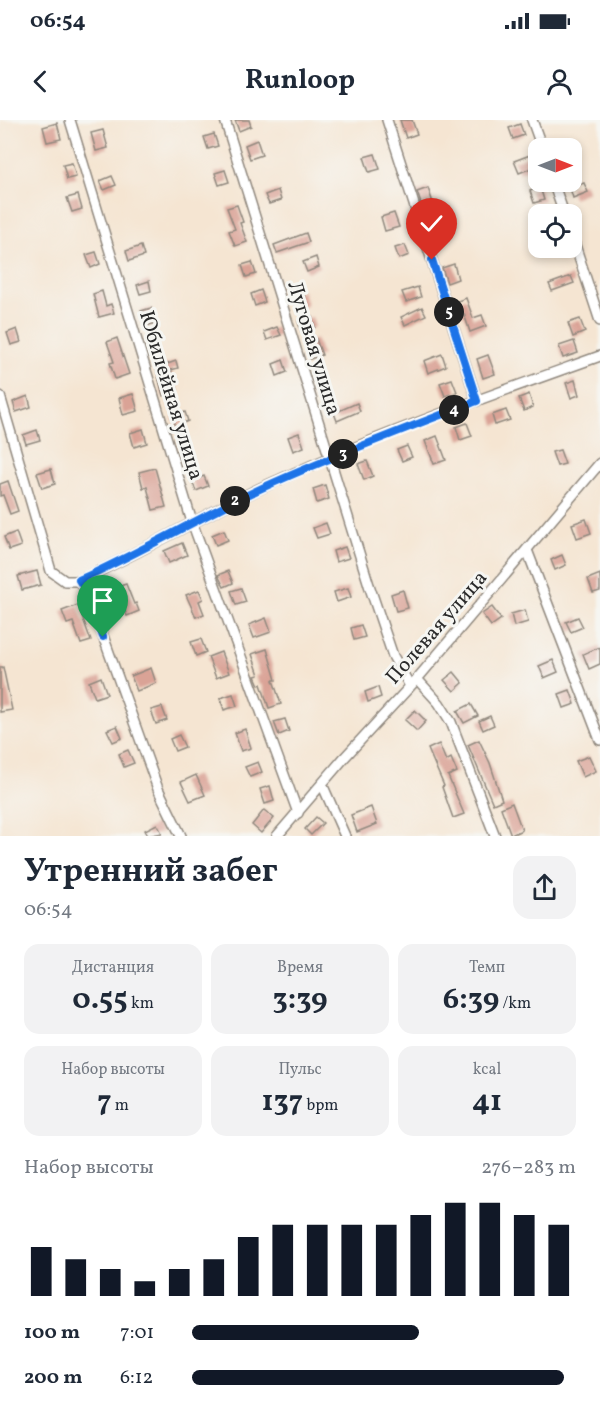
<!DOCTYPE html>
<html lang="ru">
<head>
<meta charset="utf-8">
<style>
	:root { --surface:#fff; --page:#f2f2f3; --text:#1f2937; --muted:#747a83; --accent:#111827 }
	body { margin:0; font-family:Vollkorn,serif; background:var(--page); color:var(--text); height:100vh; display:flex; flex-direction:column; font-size:22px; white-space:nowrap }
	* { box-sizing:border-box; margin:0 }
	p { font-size:20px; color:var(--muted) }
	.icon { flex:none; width:33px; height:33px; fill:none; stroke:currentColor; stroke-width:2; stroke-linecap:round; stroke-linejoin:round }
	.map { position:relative; height:716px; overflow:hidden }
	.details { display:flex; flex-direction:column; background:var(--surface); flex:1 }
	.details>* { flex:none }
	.needle { width:39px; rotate:90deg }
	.tools { position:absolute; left:528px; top:18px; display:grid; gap:12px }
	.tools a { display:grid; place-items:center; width:54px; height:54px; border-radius:12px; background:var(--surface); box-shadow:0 3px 9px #0003; font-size:30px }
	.pin { position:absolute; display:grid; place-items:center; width:51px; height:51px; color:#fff; margin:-62px -26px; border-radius:50% 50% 50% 0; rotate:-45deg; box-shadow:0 0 6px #0007 }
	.pin .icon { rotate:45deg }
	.km { position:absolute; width:30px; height:30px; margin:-15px; border-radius:50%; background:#222; color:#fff; font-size:16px; line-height:30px; text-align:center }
	.round { display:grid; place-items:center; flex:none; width:63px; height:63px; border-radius:18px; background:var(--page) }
	.overview { display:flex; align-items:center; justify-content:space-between; height:102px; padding:0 24px }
	h1 { font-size:33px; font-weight:700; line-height:45px }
	.stats { display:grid; grid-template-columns:repeat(3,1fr); gap:9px; height:102px; padding:6px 24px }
	.stats div { display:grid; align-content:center; border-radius:15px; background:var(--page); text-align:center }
	.stats b { font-size:30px; font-weight:700 }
	.stats small { font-size:16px; font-weight:400 }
	.stats p { font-size:16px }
	.chart { height:168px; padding:12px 24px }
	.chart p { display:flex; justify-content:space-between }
	.chart svg { width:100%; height:108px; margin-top:6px; stroke:var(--accent); stroke-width:6 }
	ul { padding:0 24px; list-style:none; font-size:20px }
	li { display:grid; grid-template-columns:96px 72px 1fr; align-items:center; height:45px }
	li i { height:15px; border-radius:8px; background:var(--accent) }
	.status { display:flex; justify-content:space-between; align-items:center; height:42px; padding:0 30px; background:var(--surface); direction:ltr }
	.status svg { height:16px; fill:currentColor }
	header { display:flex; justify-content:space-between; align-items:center; height:78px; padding:0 24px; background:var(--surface); font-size:27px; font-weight:700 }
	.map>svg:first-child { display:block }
	.building { fill:#daa396 }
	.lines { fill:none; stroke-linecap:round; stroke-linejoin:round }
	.minor-casing { stroke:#90887e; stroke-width:12 }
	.minor { stroke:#fff; stroke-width:9 }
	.route-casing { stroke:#fff; stroke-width:12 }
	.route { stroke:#1a73e8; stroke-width:8 }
	.labels { text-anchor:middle; stroke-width:6; stroke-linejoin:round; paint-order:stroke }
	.street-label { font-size:21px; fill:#2b2b2b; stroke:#f6f6f2 }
</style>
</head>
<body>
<div class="status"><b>06:54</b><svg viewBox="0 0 49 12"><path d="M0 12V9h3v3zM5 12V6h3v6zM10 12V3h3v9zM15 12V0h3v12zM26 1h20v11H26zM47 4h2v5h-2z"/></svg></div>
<header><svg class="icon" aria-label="back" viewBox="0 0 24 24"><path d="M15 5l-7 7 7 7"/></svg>Runloop<svg class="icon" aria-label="person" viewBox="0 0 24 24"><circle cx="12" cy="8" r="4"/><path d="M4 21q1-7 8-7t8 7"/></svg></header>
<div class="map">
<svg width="600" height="716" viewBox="0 0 600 716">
	<rect width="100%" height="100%" fill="#f6f6f2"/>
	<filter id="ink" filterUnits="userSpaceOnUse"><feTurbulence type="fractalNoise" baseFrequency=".0167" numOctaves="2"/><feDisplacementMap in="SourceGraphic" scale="12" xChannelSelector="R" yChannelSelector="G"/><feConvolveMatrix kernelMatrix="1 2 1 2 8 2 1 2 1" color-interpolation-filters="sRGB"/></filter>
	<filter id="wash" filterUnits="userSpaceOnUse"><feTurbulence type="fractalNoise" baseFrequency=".008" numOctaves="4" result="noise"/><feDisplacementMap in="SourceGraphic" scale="24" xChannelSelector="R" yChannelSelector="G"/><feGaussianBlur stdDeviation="1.35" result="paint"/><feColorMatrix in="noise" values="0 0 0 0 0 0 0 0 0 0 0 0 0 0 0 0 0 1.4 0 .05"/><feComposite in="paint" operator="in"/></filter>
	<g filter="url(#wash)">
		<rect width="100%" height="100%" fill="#f5e5d2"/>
		<g id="blocks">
			<g class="building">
				<polygon points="235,0 249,0 251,6 239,11"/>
				<polygon points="400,0 412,0 417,14 406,18"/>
				<polygon points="57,3 61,19 47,22 43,7"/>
				<polygon points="520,4 524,15 513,19 509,8"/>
				<polygon points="103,10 108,28 96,31 91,13"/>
				<polygon points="214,14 218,26 208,29 204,17"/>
				<polygon points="257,20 262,35 250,39 245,25"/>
				<polygon points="375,34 380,49 369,52 364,37"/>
				<polygon points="530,35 534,47 519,53 514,41"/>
				<polygon points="72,43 76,57 67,59 63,45"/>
				<polygon points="225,50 229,62 219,65 215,53"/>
				<polygon points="112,56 116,65 104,70 100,61"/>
				<polygon points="584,63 588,72 573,78 570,68"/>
				<polygon points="540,67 544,80 534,83 530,71"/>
				<polygon points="428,68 434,86 423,89 417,72"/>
				<polygon points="278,70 281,80 269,84 265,75"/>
				<polygon points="78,75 82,89 72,92 67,78"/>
				<polygon points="237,85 243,102 240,103 247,122 235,126 229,111 235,109 227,88"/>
				<polygon points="394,93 399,107 385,111 381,97"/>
				<polygon points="445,104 449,118 436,122 432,108"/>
				<polygon points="306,113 309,122 277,133 274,125"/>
				<polygon points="405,125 409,135 399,139 395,128"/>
				<polygon points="141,126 144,136 129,141 126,131"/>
				<polygon points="96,132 100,144 91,148 86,135"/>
				<polygon points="316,137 319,147 307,152 303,142"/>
				<polygon points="252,142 256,154 246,157 242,145"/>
				<polygon points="454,144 458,159 447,163 442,148"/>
				<polygon points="571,156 574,163 552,171 549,164"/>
				<polygon points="149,161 151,171 140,174 137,165"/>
				<polygon points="418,167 421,177 406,182 402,172"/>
				<polygon points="261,170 265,182 255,186 251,174"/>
				<polygon points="102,171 106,186 111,184 114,193 99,197 93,174"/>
				<polygon points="303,171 307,185 297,188 293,174"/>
				<polygon points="466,178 473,198 482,195 486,206 470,212 464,194 461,196 455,182"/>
				<polygon points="422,187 426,195 405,205 401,197"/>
				<polygon points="151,188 156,203 146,206 141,191"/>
				<polygon points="312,197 315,207 301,211 298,201"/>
				<polygon points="580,199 585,212 573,217 568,203"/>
				<polygon points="277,207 281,215 267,220 264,212"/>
				<polygon points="17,209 21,222 11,225 7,213"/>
				<polygon points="117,218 129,254 115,259 110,243 114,242 107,222"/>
				<polygon points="316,219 322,235 310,239 304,224"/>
				<polygon points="574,221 578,233 563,238 559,226"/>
				<polygon points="442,234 446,246 428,253 424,241"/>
				<polygon points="488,235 495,254 483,258 477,239"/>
				<polygon points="283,240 287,252 277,256 273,244"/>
				<polygon points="176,241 178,248 171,250 178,271 163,276 156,248"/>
				<polygon points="452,259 457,272 445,276 440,263"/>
				<polygon points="575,260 579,275 571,278 566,263"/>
				<polygon points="133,274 138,291 123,295 119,278"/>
				<polygon points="529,274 533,287 524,291 519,278"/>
				<polygon points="28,276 31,287 16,292 13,282"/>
				<polygon points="357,283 360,291 337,301 334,293"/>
				<polygon points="506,290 510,300 495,305 492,295"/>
				<polygon points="185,292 188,301 176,306 172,297"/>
				<polygon points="467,303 472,316 460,320 456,307"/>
				<polygon points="143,309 147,323 134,327 130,313"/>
				<polygon points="37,310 40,320 26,324 23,315"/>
				<polygon points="299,313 304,327 293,331 288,317"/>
				<polygon points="437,316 446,340 434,344 425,321"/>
				<polygon points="407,326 412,337 402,341 397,330"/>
				<polygon points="560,330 565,344 557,346 552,332"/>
				<polygon points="367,341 373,356 364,360 358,344"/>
				<polygon points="155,348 166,387 153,390 147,367 143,368 139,352"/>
				<polygon points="51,349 55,364 42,368 37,353"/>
				<polygon points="204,356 208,366 196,371 192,361"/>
				<polygon points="8,361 18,391 10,394 3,375 0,376 0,364"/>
				<polygon points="325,365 329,379 317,383 313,369"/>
				<polygon points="586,399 591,413 577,418 572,404"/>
				<polygon points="326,403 330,414 317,418 313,408"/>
				<polygon points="224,410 228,420 216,425 212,415"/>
				<polygon points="16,412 21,426 9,430 4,417"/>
				<polygon points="182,423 187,435 169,443 164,431"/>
				<polygon points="345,427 349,438 336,442 333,431"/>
				<polygon points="562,435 566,445 555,450 551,440"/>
				<polygon points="37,451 41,465 22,470 18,456"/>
				<polygon points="228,451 233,463 224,467 218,455"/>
				<polygon points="600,454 600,471 593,473 588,459"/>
				<polygon points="126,464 134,484 136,483 139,491 127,496 124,488 126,487 117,467"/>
				<polygon points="241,468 246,482 236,485 231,471"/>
				<polygon points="348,468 351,477 337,482 334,472"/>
				<polygon points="199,470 203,479 199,481 204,494 196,497 186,475"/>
				<polygon points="403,470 408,488 396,491 391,474"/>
				<polygon points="78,485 91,521 81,524 73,502 67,504 62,491"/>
				<polygon points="492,487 501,499 491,506 482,494"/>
				<polygon points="525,490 528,502 514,506 511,494"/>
				<polygon points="578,497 583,507 571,512 566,502"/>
				<polygon points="266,498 271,512 254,518 249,505"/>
				<polygon points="361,505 365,517 354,520 351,508"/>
				<polygon points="201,519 206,532 196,536 191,522"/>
				<polygon points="600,527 600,544 589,549 583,534"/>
				<polygon points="267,529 276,560 273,560 281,584 269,588 261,564 259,565 255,556 259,555 252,534"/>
				<polygon points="221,532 229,553 216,558 208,537"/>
				<polygon points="553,540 558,552 544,558 539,546"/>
				<polygon points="0,547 3,547 12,590 0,592"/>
				<polygon points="151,548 156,563 137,571 131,556"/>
				<polygon points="454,552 463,563 454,571 444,560"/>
				<polygon points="101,557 107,574 95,578 89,562"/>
				<polygon points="378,567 381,577 368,582 365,572"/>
				<polygon points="570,570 575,584 564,588 559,574"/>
				<polygon points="233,574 237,586 224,590 220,578"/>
				<polygon points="471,584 478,596 464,603 457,591"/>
				<polygon points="162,587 167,600 156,604 151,590"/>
				<polygon points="415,590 426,601 417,611 405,600"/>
				<polygon points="490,596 494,605 483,610 479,601"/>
				<polygon points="285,599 289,611 279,615 274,602"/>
				<polygon points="117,606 122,618 113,622 107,610"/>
				<polygon points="245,609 251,628 241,631 235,613"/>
				<polygon points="179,615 185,627 175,631 170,619"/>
				<polygon points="479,620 490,643 502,680 493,684 468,625"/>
				<polygon points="439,624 446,641 451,638 457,652 448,656 464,694 453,698 442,667 444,666 428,629"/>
				<polygon points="128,630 134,643 124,647 119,634"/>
				<polygon points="589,636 596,651 583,657 576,641"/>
				<polygon points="258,642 262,652 250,657 245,647"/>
				<polygon points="196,655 205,675 190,681 181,662"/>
				<polygon points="270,666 274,681 265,684 260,669"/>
				<polygon points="512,683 522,710 511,715 501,688"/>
				<polygon points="371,687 377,704 357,712 351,695"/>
				<polygon points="264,690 274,698 261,713 252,705"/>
				<polygon points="316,697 323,703 311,715 305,709"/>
				<polygon points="157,704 162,713 148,716 145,710"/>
			</g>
		</g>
	</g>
	<g filter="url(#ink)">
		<use href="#blocks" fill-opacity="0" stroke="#90887e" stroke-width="1.5"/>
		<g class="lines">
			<g class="minor-casing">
				<g id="minor">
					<polyline points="70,0 192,402 298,693"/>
					<polyline points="225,0 369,465 393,536 410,566"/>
					<polyline points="387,0 477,281"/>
					<polyline points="532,0 542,28"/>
					<polyline points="553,62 564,94"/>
					<polyline points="572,116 600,201"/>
					<polyline points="0,276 51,451 65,461 79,461 88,474 158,669 181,716"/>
					<polyline points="527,430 600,620"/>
					<path d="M79 461C141 432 200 397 261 368 371 317 486 277 600 236"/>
					<polyline points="417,559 439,583 451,602 495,716"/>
					<polyline points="322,664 345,716"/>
					<polyline points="277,716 344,638 417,559 600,343"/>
				</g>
			</g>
			<use href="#minor" class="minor"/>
		</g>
	</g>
	<g class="lines" filter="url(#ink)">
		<g class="route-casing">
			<path id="route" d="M103 517 88 474 79 460C141 432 200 397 262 368 332 336 405 309 477 281L432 140"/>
		</g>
		<use href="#route" class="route"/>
	</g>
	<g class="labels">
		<g class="street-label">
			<text transform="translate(315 228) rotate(73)" y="7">Луговая улица</text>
			<text transform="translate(172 275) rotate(73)" y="7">Юбилейная улица</text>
			<text transform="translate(436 507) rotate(-49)" y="7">Полевая улица</text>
		</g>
	</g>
</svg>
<div class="tools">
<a><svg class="needle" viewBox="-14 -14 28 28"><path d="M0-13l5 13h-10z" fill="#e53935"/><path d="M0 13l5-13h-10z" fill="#747a83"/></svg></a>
<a><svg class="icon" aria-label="locate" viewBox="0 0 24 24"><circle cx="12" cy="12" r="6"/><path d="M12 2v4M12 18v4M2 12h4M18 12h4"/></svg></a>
</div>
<div class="pin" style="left:103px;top:517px;background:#1e9e55"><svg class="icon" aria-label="arrive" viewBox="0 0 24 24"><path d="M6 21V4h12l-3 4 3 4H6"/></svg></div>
<div class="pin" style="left:432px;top:140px;background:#d93025"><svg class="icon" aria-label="check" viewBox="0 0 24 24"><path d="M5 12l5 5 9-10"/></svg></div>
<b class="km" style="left:235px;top:381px">2</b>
<b class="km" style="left:343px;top:334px">3</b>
<b class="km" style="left:454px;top:290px">4</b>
<b class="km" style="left:449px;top:192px">5</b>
</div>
<section class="details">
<div class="overview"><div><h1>Утренний забег</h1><p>06:54</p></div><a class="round"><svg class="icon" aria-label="share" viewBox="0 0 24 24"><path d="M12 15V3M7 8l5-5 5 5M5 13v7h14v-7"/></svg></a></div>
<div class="stats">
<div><p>Дистанция</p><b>0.55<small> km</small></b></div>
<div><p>Время</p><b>3:39</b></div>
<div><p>Темп</p><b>6:39<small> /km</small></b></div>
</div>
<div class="stats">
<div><p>Набор высоты</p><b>7<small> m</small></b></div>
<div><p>Пульс</p><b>137<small> bpm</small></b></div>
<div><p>kcal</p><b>41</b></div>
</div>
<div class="chart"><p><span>Набор высоты</span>276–283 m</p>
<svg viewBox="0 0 160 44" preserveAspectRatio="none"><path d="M5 44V24M15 44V29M25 44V33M35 44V38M45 44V33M55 44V29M65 44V20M75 44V15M85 44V15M95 44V15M105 44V15M115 44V11M125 44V6M135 44V6M145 44V11M155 44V15"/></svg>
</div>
<ul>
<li><b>100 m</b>7:01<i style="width:59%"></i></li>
<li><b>200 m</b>6:12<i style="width:97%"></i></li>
</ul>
</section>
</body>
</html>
